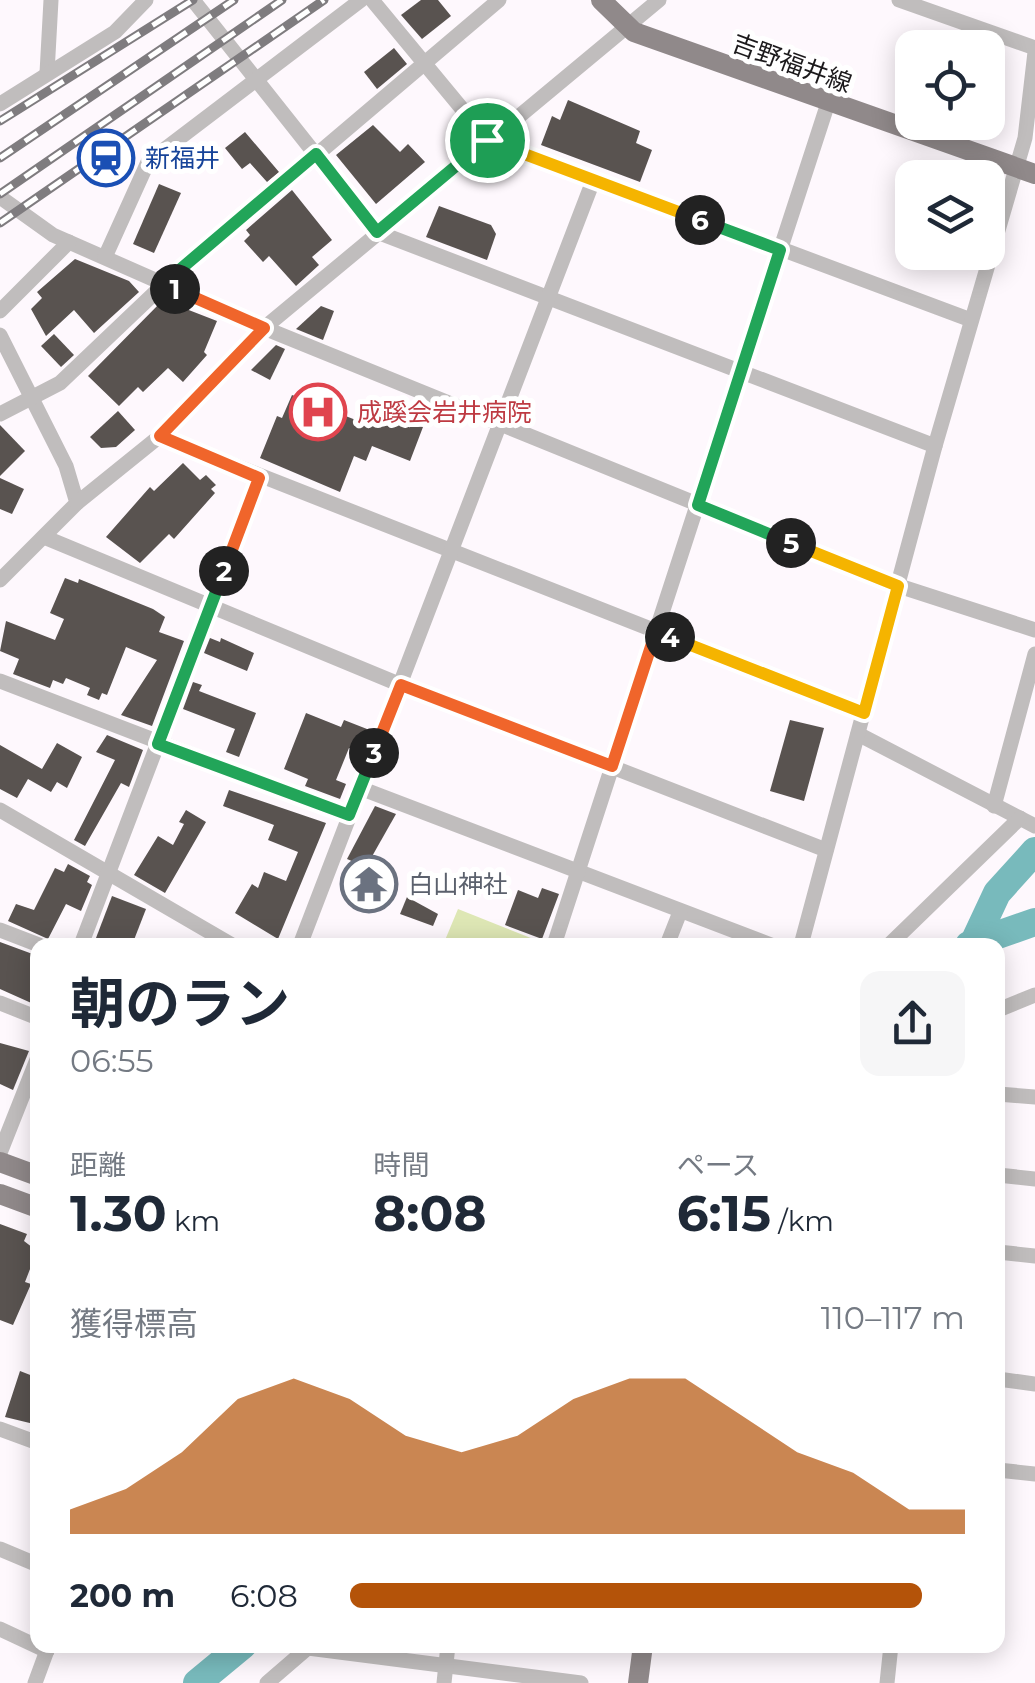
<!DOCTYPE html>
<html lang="ja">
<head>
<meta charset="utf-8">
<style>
	:root { --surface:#fff; --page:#f6f6f7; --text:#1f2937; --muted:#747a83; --accent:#b45309 }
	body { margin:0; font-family:Montserrat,"Noto Sans JP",sans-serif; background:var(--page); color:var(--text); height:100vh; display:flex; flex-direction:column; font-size:38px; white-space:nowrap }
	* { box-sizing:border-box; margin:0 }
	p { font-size:32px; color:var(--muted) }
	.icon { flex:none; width:55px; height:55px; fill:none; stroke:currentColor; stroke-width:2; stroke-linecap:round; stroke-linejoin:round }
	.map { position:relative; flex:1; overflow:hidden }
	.details { position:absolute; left:30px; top:938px; width:975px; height:715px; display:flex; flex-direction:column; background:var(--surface); border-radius:20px; box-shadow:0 5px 25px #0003 }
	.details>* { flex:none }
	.fabs { position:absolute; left:895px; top:30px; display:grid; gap:20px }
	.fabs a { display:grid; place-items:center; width:110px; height:110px; border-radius:20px; background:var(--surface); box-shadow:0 5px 25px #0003; font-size:50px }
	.pin { position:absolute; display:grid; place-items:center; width:85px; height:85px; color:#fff; margin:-42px; border:5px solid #fff; border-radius:50%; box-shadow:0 2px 10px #0007 }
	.km { position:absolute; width:50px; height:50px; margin:-25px; border-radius:50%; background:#222; color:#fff; font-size:28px; line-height:50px; text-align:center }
	.round { display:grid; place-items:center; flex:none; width:105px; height:105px; border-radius:20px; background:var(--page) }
	.summary { display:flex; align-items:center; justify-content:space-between; height:170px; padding:0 40px }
	h1 { font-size:55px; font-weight:700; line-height:75px }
	.metrics { display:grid; grid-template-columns:repeat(3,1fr); gap:15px; height:170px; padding:10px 40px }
	.metrics div { display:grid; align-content:center }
	.metrics b { font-size:50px; font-weight:700 }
	.metrics small { font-size:28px; font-weight:400 }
	.metrics p { font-size:28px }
	.chart { height:280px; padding:20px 40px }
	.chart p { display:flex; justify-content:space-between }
	.chart svg { width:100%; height:180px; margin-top:10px; fill:var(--accent); opacity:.7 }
	ul { padding:0 40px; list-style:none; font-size:32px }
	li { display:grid; grid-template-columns:160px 120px 1fr; align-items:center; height:75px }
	li i { height:25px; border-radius:12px; background:var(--accent) }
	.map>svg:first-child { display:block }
	.green { fill:#dee7b5 }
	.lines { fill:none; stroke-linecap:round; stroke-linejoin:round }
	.stream { stroke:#78babc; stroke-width:5 }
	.river { stroke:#78babc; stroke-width:28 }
	.building { fill:#595350 }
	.minor { stroke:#c0bdbd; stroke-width:15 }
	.major { stroke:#90898a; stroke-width:20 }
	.rail-casing { stroke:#7f7c7f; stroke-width:9 }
	.rail { stroke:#fff; stroke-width:5; stroke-dasharray:15; stroke-linecap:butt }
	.split-1-casing { stroke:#fff; stroke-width:20 }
	.split-2-casing { stroke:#fff; stroke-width:20 }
	.split-3-casing { stroke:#fff; stroke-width:20 }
	.split-4-casing { stroke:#fff; stroke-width:20 }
	.split-5-casing { stroke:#fff; stroke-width:20 }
	.split-6-casing { stroke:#fff; stroke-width:20 }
	.split-7-casing { stroke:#fff; stroke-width:20 }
	.split-1 { stroke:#22a559; stroke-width:12 }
	.split-2 { stroke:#f0652b; stroke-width:12 }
	.split-3 { stroke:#22a559; stroke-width:12 }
	.split-4 { stroke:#f0652b; stroke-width:12 }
	.split-5 { stroke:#f5b400; stroke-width:12 }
	.split-6 { stroke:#22a559; stroke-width:12 }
	.split-7 { stroke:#f5b400; stroke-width:12 }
	.labels { text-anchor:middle; stroke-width:10; stroke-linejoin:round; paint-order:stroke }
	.street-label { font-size:25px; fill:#1b191b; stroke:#fff }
	.transit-label { font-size:25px; fill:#164399; stroke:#fff; text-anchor:start }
	.health-label { font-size:25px; fill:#be3a42; stroke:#fff; text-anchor:start }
	.worship-label { font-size:25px; fill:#5b616d; stroke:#fff; text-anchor:start }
</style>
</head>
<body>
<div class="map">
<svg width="1035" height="1683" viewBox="0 0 1035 1683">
	<rect width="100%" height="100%" fill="#fef8fd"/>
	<polygon class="green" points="458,909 546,944 545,945 443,945"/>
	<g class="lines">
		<polyline class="stream" points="203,1678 206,1683"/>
		<g class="river">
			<polyline points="975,940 997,893 1035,851"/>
			<polyline points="969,945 1035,922"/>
			<polyline points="197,1683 243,1645"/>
		</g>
	</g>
	<g class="building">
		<polygon points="421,0 438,0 451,16 422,39 401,15"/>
		<polygon points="394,48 407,64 377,89 364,72"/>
		<polygon points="568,100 640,131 636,143 652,150 640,182 541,145 552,116 560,120"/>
		<polygon points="373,125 400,152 408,144 425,162 376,204 336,155"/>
		<polygon points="245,132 279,172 267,182 250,163 242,169 225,148"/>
		<polygon points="159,184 181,193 154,253 133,244"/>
		<polygon points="292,190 332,240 312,257 319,265 296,286 269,256 263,262 244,241 250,235 246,230"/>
		<polygon points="439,206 491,225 496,234 487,260 426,237"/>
		<polygon points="75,259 129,281 139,292 94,333 74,310 46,336 31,309 42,298 37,292"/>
		<polygon points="163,300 217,321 204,352 207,355 183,382 168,368 143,392 138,387 119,406 88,376"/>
		<polygon points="321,306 334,311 323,340 296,329"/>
		<polygon points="54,334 74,355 61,367 41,346"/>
		<polygon points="276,345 285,349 270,380 251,370"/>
		<polygon points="292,395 366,424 372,410 423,427 410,461 372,446 366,461 354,456 340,492 260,458 277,416 282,418"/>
		<polygon points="118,411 135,430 116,447 101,448 90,437"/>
		<polygon points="0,425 25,451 0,476"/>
		<polygon points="183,463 200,480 206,475 216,485 211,489 215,493 174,539 169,534 140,563 106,537 150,487 154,491"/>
		<polygon points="0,478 24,489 12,514 0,509"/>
		<polygon points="65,578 78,583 79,579 153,609 165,617 159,632 184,641 152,726 121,715 157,660 126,647 107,695 102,693 99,700 87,695 90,688 66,678 63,684 53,680 50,688 13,674 19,659 0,651 6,621 55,640 64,619 50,613"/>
		<polygon points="210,638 220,642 221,638 254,653 247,671 204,653"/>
		<polygon points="193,682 202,685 199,691 256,713 239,757 226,752 235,729 183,709"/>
		<polygon points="306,713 341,727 344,720 367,729 358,751 349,748 336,780 346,784 340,799 305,786 308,779 284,769"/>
		<polygon points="790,720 824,728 804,801 770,791"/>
		<polygon points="107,735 143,750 129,787 121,783 85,846 74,840 115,760 96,752"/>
		<polygon points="57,743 82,757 67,788 57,782 51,792 28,779 17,798 0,789 0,745 42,769"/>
		<polygon points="229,790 326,823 278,939 235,913 252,884 258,888 264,872 286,881 298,852 268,840 274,825 223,806"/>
		<polygon points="375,806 396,814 366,867 347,859"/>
		<polygon points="186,810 206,822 165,893 134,875 158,836 173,845 184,824 179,822"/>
		<polygon points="68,864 90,876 87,882 92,885 81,911 66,904 48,939 8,921 16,904 34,910 55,868 64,872"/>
		<polygon points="542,888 559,894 542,939 505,925 518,890 538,898"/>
		<polygon points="112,896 146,909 132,945 96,938"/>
		<polygon points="407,897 438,914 433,926 400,914"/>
		<polygon points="0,942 38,956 32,986 38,988 38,1006 0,989"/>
		<polygon points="0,1043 29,1051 13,1090 0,1084"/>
		<polygon points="0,1224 27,1234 24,1241 37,1251 25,1282 31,1284 13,1325 0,1320"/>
		<polygon points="20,1371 38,1378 32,1399 38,1401 38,1425 5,1417"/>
	</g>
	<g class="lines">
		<g class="minor">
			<polyline points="193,0 377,232 935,446"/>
			<polyline points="372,0 487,139 971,320"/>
			<polyline points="899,0 1035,48"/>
			<polyline points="47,73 51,0"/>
			<polyline points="0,104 115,32 146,0"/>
			<polyline points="0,197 53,235 264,328 899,586 1035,630"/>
			<polyline points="105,257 148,162 361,0"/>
			<polyline points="0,311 69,242"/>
			<polyline points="0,335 66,466 77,503 0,580"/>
			<polyline points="0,414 60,383 163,285 499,0"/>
			<polyline points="160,436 864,713"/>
			<polyline points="77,503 160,436 264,328 659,0"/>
			<polyline points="44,537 401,685 826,850"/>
			<polyline points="0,681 349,815"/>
			<polyline points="858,734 1035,826"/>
			<polyline points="360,788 771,945"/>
			<polyline points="994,806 1035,654"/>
			<polyline points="0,810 232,945"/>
			<polyline points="0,930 39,945"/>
			<polyline points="81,945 259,478"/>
			<polyline points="300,945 593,181"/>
			<polyline points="554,945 828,103"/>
			<polyline points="667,945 680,912"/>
			<polyline points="801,945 935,446 1025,138 1035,52"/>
			<polyline points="889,945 1020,818"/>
			<polyline points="0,1003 38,1018"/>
			<polyline points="998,1010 1035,995"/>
			<polyline points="998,1094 1035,1097"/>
			<polyline points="0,1153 38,1057"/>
			<polyline points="998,1175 1035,1179"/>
			<polyline points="998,1252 1035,1256"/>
			<polyline points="998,1379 1035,1384"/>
			<polyline points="0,1429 38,1443"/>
			<polyline points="998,1470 1035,1474"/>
			<polyline points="0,1549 38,1565"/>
			<polyline points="0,1629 47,1651"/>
			<polyline points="308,1648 581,1683"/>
			<polyline points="35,1683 49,1645"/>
			<polyline points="267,1683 311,1645"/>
			<polyline points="444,1683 448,1645"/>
			<polyline points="887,1683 891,1645"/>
		</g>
		<g class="major">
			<polyline points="601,0 634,32 1035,174"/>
			<polyline points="0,1162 38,1176"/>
			<polyline points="0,1194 38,1208"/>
			<polyline points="638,1683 643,1645"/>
		</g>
		<g class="rail-casing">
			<g id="rail">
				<polyline points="0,121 193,0"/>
				<polyline points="0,158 234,0"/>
				<polyline points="0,194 282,0"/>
				<polyline points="0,223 324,0"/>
			</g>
		</g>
		<use href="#rail" class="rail"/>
	</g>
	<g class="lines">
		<g class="split-1-casing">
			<polyline id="split-1" points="175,289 163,284 316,154 377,232 487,140"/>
		</g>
		<g class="split-2-casing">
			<polyline id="split-2" points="175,289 264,328 160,436 259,478 224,571"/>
		</g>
		<g class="split-3-casing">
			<polyline id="split-3" points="224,571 158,744 349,815 374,753"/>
		</g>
		<g class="split-4-casing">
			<polyline id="split-4" points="374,753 401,685 612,766 656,631 670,637"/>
		</g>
		<g class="split-5-casing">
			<polyline id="split-5" points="670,637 864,713 898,586 791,543"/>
		</g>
		<g class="split-6-casing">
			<polyline id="split-6" points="700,220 780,250 698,505 791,543"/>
		</g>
		<g class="split-7-casing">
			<polyline id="split-7" points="487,140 700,220"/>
		</g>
		<use href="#split-1" class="split-1"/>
		<use href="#split-2" class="split-2"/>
		<use href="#split-3" class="split-3"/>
		<use href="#split-4" class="split-4"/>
		<use href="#split-5" class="split-5"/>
		<use href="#split-6" class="split-6"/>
		<use href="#split-7" class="split-7"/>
	</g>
	<defs>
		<g id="station-ring" transform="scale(2.875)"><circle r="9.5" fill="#fff" stroke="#1a4fb4" stroke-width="1.5"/><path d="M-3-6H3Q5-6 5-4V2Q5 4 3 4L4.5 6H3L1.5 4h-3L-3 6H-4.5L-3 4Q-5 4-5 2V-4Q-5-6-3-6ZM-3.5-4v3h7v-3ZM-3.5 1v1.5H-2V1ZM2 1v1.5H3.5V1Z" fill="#1a4fb4"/></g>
		<g id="hospital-ring" transform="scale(2.875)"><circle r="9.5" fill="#fff" stroke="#e0444e" stroke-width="1.5"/><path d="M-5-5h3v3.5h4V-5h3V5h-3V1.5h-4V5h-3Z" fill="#e0444e"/></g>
		<g id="temple-ring" transform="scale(2.875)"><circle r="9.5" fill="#fff" stroke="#6b7280" stroke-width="1.5"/><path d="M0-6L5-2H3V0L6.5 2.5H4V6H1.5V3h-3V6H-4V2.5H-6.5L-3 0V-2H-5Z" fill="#6b7280"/></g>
	</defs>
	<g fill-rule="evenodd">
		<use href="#station-ring" x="106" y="158"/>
		<use href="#hospital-ring" x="318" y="412"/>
		<use href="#temple-ring" x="369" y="884"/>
	</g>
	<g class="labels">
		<g class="street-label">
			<text transform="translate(792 63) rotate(20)" y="9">吉野福井線</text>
		</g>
		<g class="transit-label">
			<text x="145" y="167">新福井</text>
		</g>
		<g class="health-label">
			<text x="357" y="421">成蹊会岩井病院</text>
		</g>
		<g class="worship-label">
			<text x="408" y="893">白山神社</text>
		</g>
	</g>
</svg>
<div class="fabs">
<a><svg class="icon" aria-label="locate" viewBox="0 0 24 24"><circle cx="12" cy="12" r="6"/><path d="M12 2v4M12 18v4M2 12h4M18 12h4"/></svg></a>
<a><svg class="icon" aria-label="layers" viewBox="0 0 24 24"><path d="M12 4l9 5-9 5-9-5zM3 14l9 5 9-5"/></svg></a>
</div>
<div class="pin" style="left:487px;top:140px;background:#1e9e55"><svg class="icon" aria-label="arrive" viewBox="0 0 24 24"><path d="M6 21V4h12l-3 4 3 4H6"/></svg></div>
<b class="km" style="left:175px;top:289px">1</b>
<b class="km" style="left:224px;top:571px">2</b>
<b class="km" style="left:374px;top:753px">3</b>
<b class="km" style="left:670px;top:637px">4</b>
<b class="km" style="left:791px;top:543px">5</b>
<b class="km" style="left:700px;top:220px">6</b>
<section class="details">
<div class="summary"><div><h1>朝のラン</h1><p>06:55</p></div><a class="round"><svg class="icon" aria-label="share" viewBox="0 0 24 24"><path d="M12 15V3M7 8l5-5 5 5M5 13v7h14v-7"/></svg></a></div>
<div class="metrics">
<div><p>距離</p><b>1.30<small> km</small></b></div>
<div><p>時間</p><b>8:08</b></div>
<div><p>ペース</p><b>6:15<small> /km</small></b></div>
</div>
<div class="chart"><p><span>獲得標高</span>110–117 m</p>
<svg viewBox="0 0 160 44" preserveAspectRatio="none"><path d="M0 44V38L10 33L20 24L30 11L40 6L50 11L60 20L70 24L80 20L90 11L100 6L110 6L120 15L130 24L140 29L150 38L160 38V44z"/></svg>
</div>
<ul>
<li><b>200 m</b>6:08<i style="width:93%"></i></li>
</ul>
</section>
</div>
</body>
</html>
